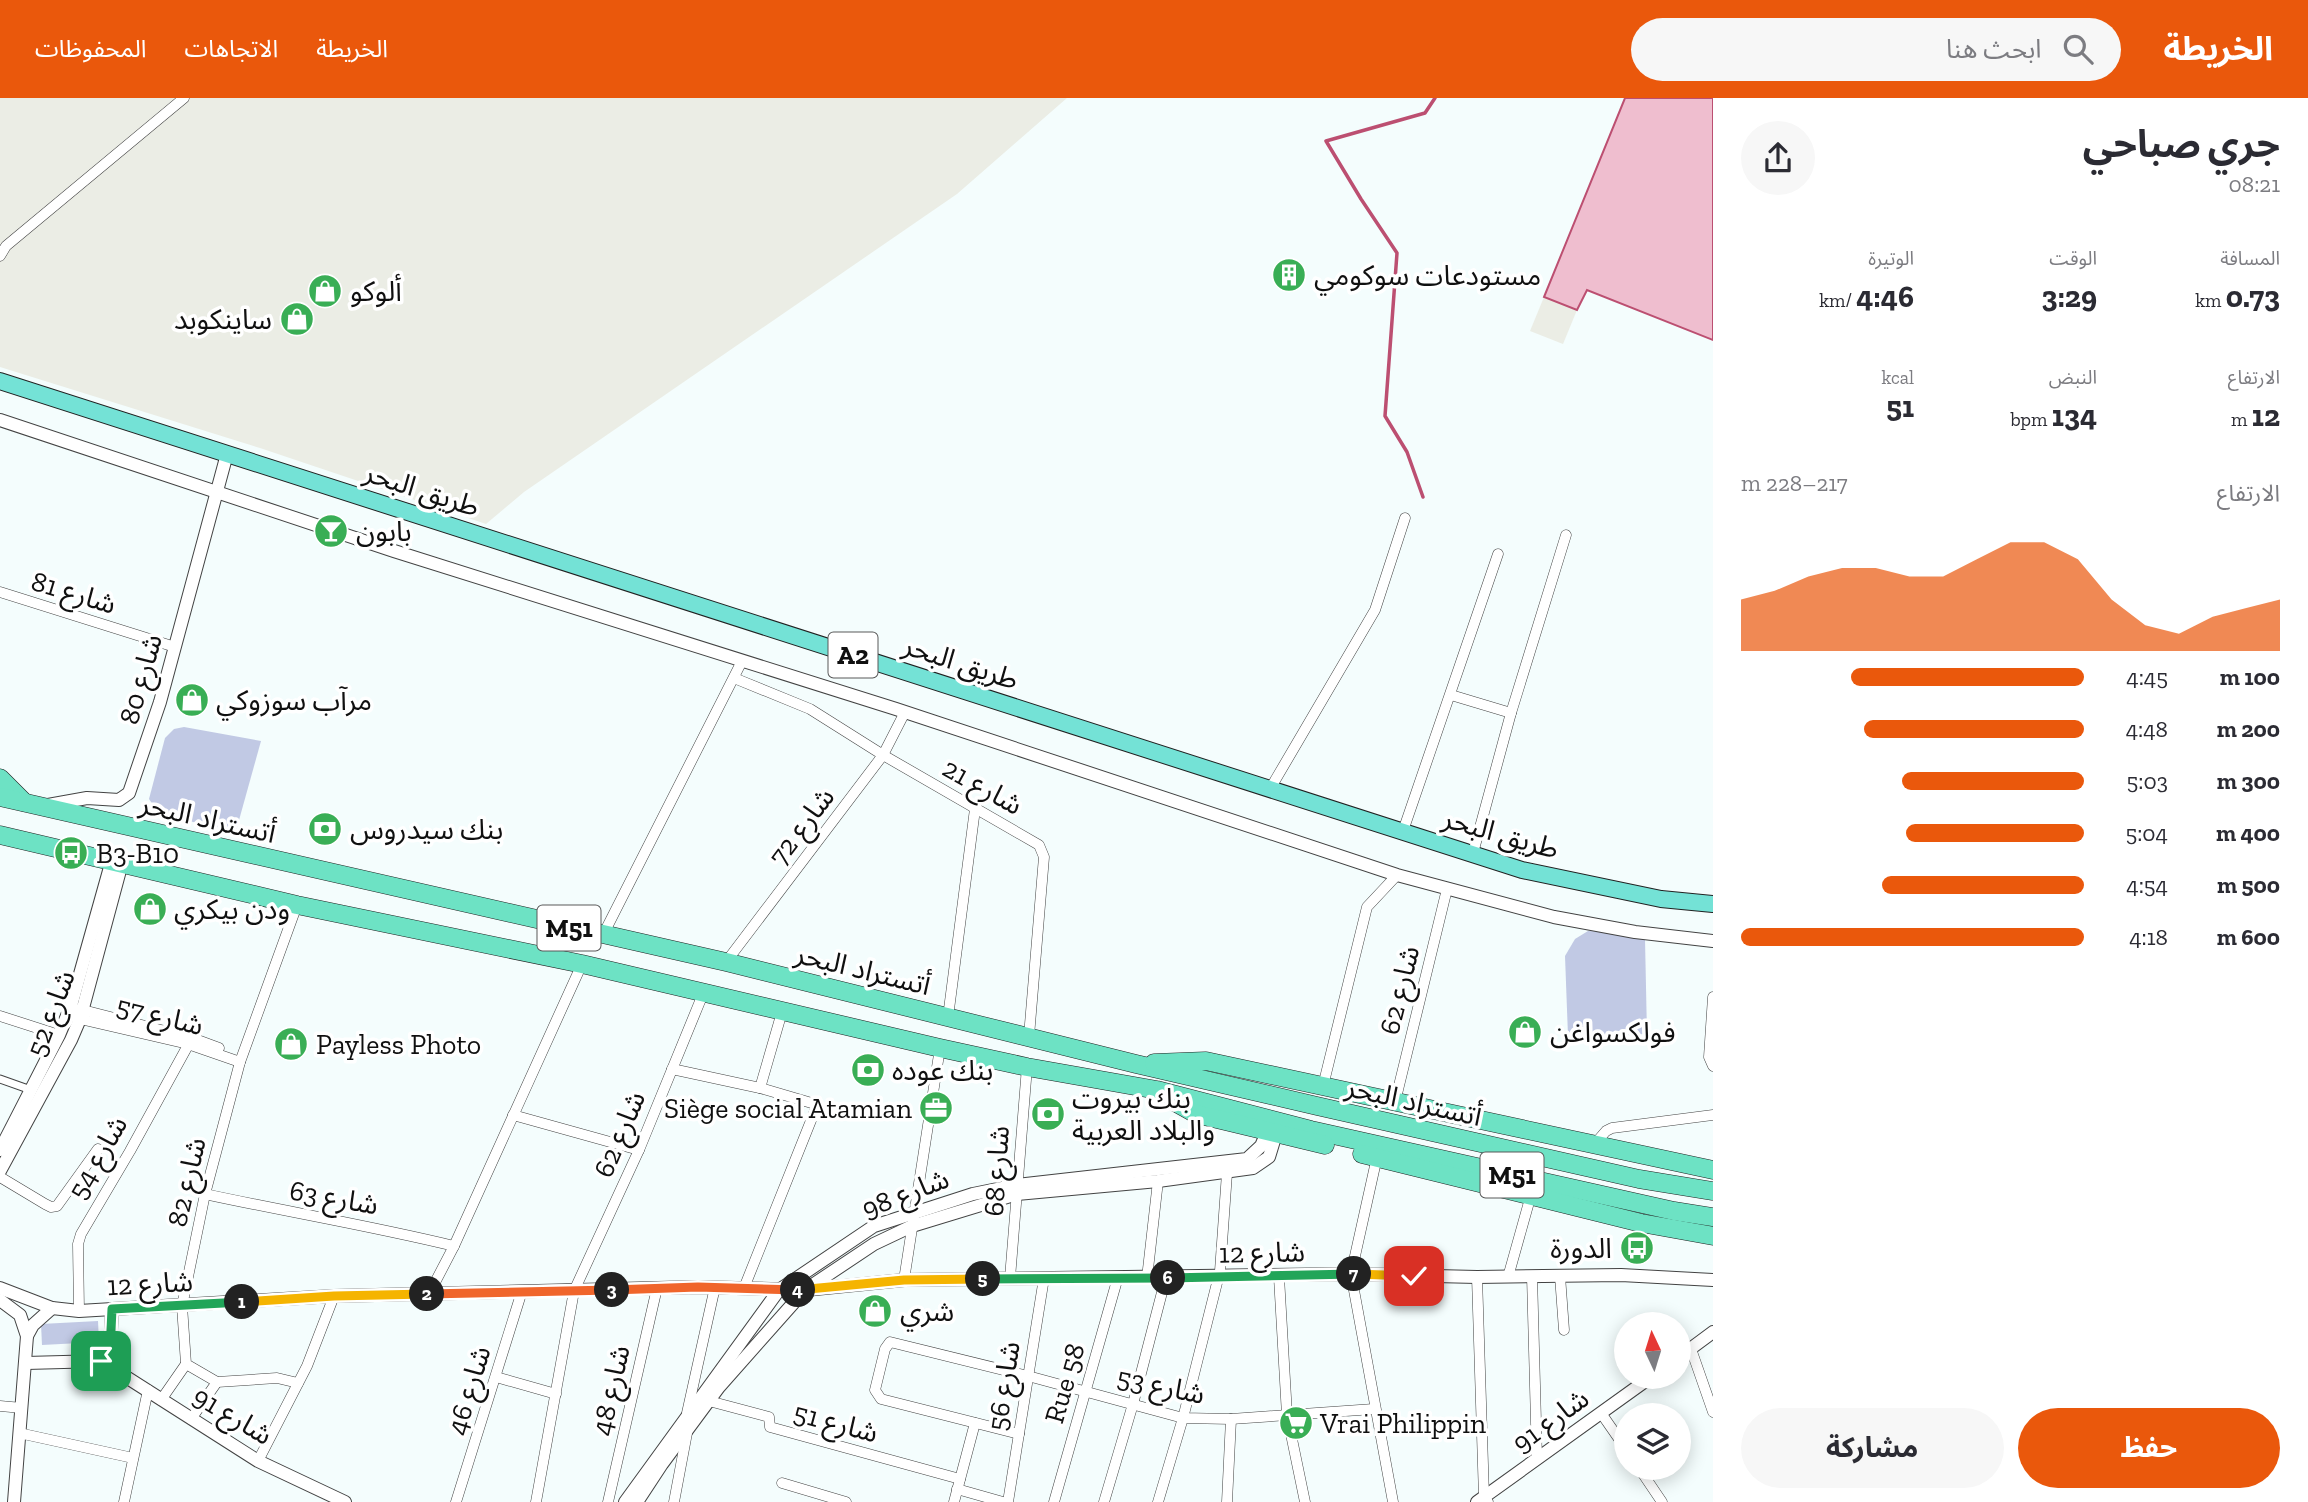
<!DOCTYPE html>
<html lang="ar">
<head>
<meta charset="utf-8">
<style>
	:root { --surface:#fff; --page:#f7f7f7; --text:#2b2b33; --muted:#7c7c81; --accent:#ea580c }
	body { margin:0; font-family:"Zilla Slab","Noto Sans Arabic",serif; background:var(--page); color:var(--text); direction:rtl; height:100vh; display:flex; flex-direction:column; font-size:26px; white-space:nowrap }
	* { box-sizing:border-box; margin:0 }
	p { font-size:23px; color:var(--muted) }
	.icon { flex:none; width:38px; height:38px; fill:none; stroke:currentColor; stroke-width:2; stroke-linecap:round; stroke-linejoin:round }
	.map { position:relative; flex:1; overflow:hidden; direction:ltr }
	.side { display:flex; flex-direction:column; background:var(--surface); width:595px }
	.side>* { flex:none }
	.needle { width:46px; rotate:356deg }
	.buttons { position:absolute; left:1614px; top:1214px; display:grid; gap:14px }
	.buttons a { display:grid; place-items:center; width:77px; height:77px; border-radius:50%; background:var(--surface); box-shadow:0 4px 18px #0003; font-size:35px }
	.pin { position:absolute; display:grid; place-items:center; width:60px; height:60px; color:#fff; margin:-30px; border-radius:14px; box-shadow:0 4px 10px #0006 }
	.km { position:absolute; width:35px; height:35px; margin:-18px; border-radius:50%; background:#222; color:#fff; font-size:19px; line-height:35px; text-align:center }
	.round { display:grid; place-items:center; flex:none; width:74px; height:74px; border-radius:37px; background:var(--page) }
	.headline { display:flex; align-items:center; justify-content:space-between; height:119px; padding:0 28px }
	h1 { font-size:38px; font-weight:700; line-height:52px }
	.stats { display:grid; grid-template-columns:repeat(3,1fr); gap:10px; height:119px; padding:7px 28px }
	.stats div { display:grid; align-content:center }
	.stats b { font-size:30px; font-weight:700 }
	.stats small { font-size:19px; font-weight:400 }
	.stats p { font-size:19px }
	.chart { height:196px; padding:14px 28px }
	.chart p { display:flex; justify-content:space-between }
	.chart svg { width:100%; height:126px; margin-top:7px; fill:var(--accent); opacity:.7 }
	.cta { display:flex; gap:14px; margin-top:auto; padding:14px 28px }
	.cta a { flex:1; height:80px; border-radius:42px; background:var(--accent); color:#fff; font-size:28px; font-weight:700; line-height:80px; text-align:center }
	.cta a+a { background:var(--page); color:var(--text) }
	ul { padding:0 28px; list-style:none; font-size:23px }
	li { display:grid; grid-template-columns:112px 84px 1fr; align-items:center; height:52px }
	li i { height:18px; border-radius:9px; background:var(--accent) }
	header { display:flex; align-items:center; gap:42px; box-sizing:border-box; height:98px; padding:0 35px; background:var(--accent); color:#fff }
	header strong { font-size:33px }
	nav { display:flex; gap:38px; margin-inline-start:auto; font-size:24px }
	.search { width:490px; height:63px; background:var(--page); display:flex; align-items:center; gap:18px; box-sizing:border-box; padding:0 24px; border-radius:38px; color:var(--muted); font-size:26px }
	main { display:flex; flex:1; min-height:0 }
	.map>svg:first-child { display:block }
	.industrial { fill:#ebede5 }
	.green { fill:#c1c9e4 }
	.water { fill:#efbecf; stroke:#bc4f71; stroke-width:2 }
	.lines { fill:none; stroke-linecap:round; stroke-linejoin:round }
	.stream { stroke:#bc4f71; stroke-width:3.5 }
	.pedestrian-casing { stroke:#434343; stroke-width:9 }
	.minor-casing { stroke:#434343; stroke-width:11 }
	.tertiary-casing { stroke:#434343; stroke-width:14 }
	.trunk-casing { stroke:#212121; stroke-width:18 }
	.motorway-casing { stroke:#212121; stroke-width:19 }
	.pedestrian { stroke:#fff; stroke-width:7 }
	.minor { stroke:#fff; stroke-width:10 }
	.tertiary { stroke:#fff; stroke-width:12 }
	.trunk { stroke:#74e2d6; stroke-width:16 }
	.motorway { stroke:#6de2c4; stroke-width:18 }
	.split-1-casing { stroke:#fff; stroke-width:14 }
	.split-2-casing { stroke:#fff; stroke-width:14 }
	.split-3-casing { stroke:#fff; stroke-width:14 }
	.split-4-casing { stroke:#fff; stroke-width:14 }
	.split-5-casing { stroke:#fff; stroke-width:14 }
	.split-6-casing { stroke:#fff; stroke-width:14 }
	.split-7-casing { stroke:#fff; stroke-width:14 }
	.split-8-casing { stroke:#fff; stroke-width:14 }
	.split-1 { stroke:#22a559; stroke-width:9 }
	.split-2 { stroke:#f5b400; stroke-width:9 }
	.split-3 { stroke:#f0652b; stroke-width:9 }
	.split-4 { stroke:#f0652b; stroke-width:9 }
	.split-5 { stroke:#f5b400; stroke-width:9 }
	.split-6 { stroke:#22a559; stroke-width:9 }
	.split-7 { stroke:#22a559; stroke-width:9 }
	.split-8 { stroke:#f5b400; stroke-width:9 }
	.labels { text-anchor:middle; stroke-width:7; stroke-linejoin:round; paint-order:stroke }
	.shield { fill:#fff; stroke:#585858; stroke-width:2 }
	.shield-label { font-size:26px; font-weight:bold; fill:#101010 }
	.poi-label { font-size:28px; fill:#101010; stroke:#fff; text-anchor:start }
	.street-label { font-size:28px; fill:#101010; stroke:#fff }
</style>
</head>
<body>
<header>
<strong>الخريطة</strong>
<div class="search"><svg class="icon" aria-label="search" viewBox="0 0 24 24"><circle cx="10" cy="10" r="6"/><path d="M15 15l6 6"/></svg>ابحث هنا</div>
<nav><a>الخريطة</a><a>الاتجاهات</a><a>المحفوظات</a></nav>
</header>
<main>
<section class="side">
<div class="headline"><div><h1>جري صباحي</h1><p>08:21</p></div><a class="round"><svg class="icon" aria-label="share" viewBox="0 0 24 24"><path d="M12 15V3M7 8l5-5 5 5M5 13v7h14v-7"/></svg></a></div>
<div class="stats">
<div><p>المسافة</p><b>0.73<small> km</small></b></div>
<div><p>الوقت</p><b>3:29</b></div>
<div><p>الوتيرة</p><b>4:46<small> /km</small></b></div>
</div>
<div class="stats">
<div><p>الارتفاع</p><b>12<small> m</small></b></div>
<div><p>النبض</p><b>134<small> bpm</small></b></div>
<div><p>kcal</p><b>51</b></div>
</div>
<div class="chart"><p><span>الارتفاع</span>217–228 m</p>
<svg viewBox="0 0 160 44" preserveAspectRatio="none"><path d="M0 44V26L10 23L20 18L30 15L40 15L50 18L60 18L70 12L80 6L90 6L100 12L110 26L120 35L130 38L140 32L150 29L160 26V44z"/></svg>
</div>
<ul>
<li><b>100 m</b>4:45<i style="width:68%"></i></li>
<li><b>200 m</b>4:48<i style="width:64%"></i></li>
<li><b>300 m</b>5:03<i style="width:53%"></i></li>
<li><b>400 m</b>5:04<i style="width:52%"></i></li>
<li><b>500 m</b>4:54<i style="width:59%"></i></li>
<li><b>600 m</b>4:18<i style="width:100%"></i></li>
</ul>
<div class="cta"><a>حفظ</a><a>مشاركة</a></div>
</section>
<div class="map">
<svg width="1713" height="1404" viewBox="0 0 1713 1404">
	<rect width="100%" height="100%" fill="#f4fdfd"/>
	<g class="industrial">
		<polygon points="0,0 1067,0 957,96 524,394 486,426 260,350 0,269"/>
		<polygon points="1544,199 1577,212 1563,246 1530,233"/>
	</g>
	<g class="green">
		<polygon points="184,629 261,643 236,733 160,717 149,701 165,640 174,631"/>
		<polygon points="1588,833 1623,834 1645,841 1647,936 1568,938 1565,858 1575,841"/>
		<polygon points="98,1223 99,1244 42,1247 41,1226"/>
	</g>
	<polygon class="water" points="1625,0 1713,0 1713,242 1587,192 1577,212 1544,199"/>
	<g class="lines">
		<polyline class="stream" points="1423,399 1407,354 1385,318 1397,155 1361,101 1326,43 1425,15 1435,0"/>
		<g class="pedestrian-casing">
			<polyline id="pedestrian" points="0,981 31,992"/>
		</g>
		<g class="minor-casing">
			<g id="minor">
				<polyline points="0,158 6,148 184,0"/>
				<polyline points="0,494 175,549"/>
				<polyline points="734,580 810,611 883,657 1039,747 1044,759 1029,938"/>
				<polyline points="1451,597 1511,615"/>
				<polyline points="1270,691 1375,512 1405,420"/>
				<polyline points="1403,733 1498,456"/>
				<polyline points="1473,755 1511,615 1566,437"/>
				<polyline points="297,807 240,964 205,1096 182,1208 186,1266 217,1284 277,1280 298,1285"/>
				<polyline points="603,837 742,563"/>
				<polyline points="726,864 883,657 905,614"/>
				<polyline points="1713,899 1709,959 1713,968"/>
				<polyline points="79,911 192,940 219,950"/>
				<polyline points="68,916 80,921 188,946 240,964"/>
				<polyline points="0,918 59,937"/>
				<polyline points="948,919 975,711"/>
				<polyline points="672,971 760,990 815,1006 816,1010 744,1190"/>
				<polyline points="1323,988 1367,809 1397,777"/>
				<polyline points="760,990 782,914"/>
				<polyline points="1395,1004 1447,791"/>
				<polyline points="513,1017 639,1052"/>
				<polyline points="1593,1048 1606,1033 1612,1030 1713,1017"/>
				<polyline points="1377,1059 1351,1176 1393,1404"/>
				<polyline points="0,1079 45,1106 51,1109 57,1108 98,1051"/>
				<path d="M205 1096C288 1114 372 1128 454 1148"/>
				<polyline points="1532,1178 1537,1361"/>
				<polyline points="1560,1178 1564,1232"/>
				<polyline points="1279,1179 1287,1317 1305,1404"/>
				<polyline points="1477,1179 1484,1399 1488,1404"/>
				<polyline points="1508,1179 1531,1097"/>
				<polyline points="1010,1180 1027,969"/>
				<polyline points="1147,1180 1158,1083"/>
				<polyline points="904,1182 940,950"/>
				<polyline points="429,1196 454,1148 582,866"/>
				<polyline points="79,1213 78,1146 81,1136 130,1053 192,940"/>
				<polyline points="1691,1251 1713,1314"/>
				<polyline points="496,1279 556,1296"/>
				<polyline points="161,1302 186,1266"/>
				<polyline points="709,1303 769,1319 770,1329 960,1381"/>
				<polyline points="0,1308 22,1310"/>
				<polyline points="687,1315 715,1189"/>
				<polyline points="1601,1315 1626,1351"/>
				<polyline points="191,1321 217,1284"/>
				<polyline points="19,1335 133,1360"/>
				<polyline points="1019,1336 881,1301 875,1292 885,1251 890,1244 1028,1278 1183,1320 1231,1321 1374,1311"/>
				<polyline points="258,1363 307,1268 334,1198"/>
				<polyline points="1639,1370 1662,1404"/>
				<polyline points="782,1385 846,1404"/>
				<polyline points="957,1391 1003,1404"/>
				<polyline points="124,1404 148,1292"/>
				<polyline points="456,1404 522,1193"/>
				<polyline points="536,1404 574,1193 639,1052 703,896"/>
				<polyline points="608,1404 657,1190"/>
				<polyline points="674,1404 687,1335"/>
				<polyline points="954,1404 975,1325"/>
				<polyline points="1008,1404 1044,1180"/>
				<polyline points="1054,1404 1118,1179"/>
				<polyline points="1104,1404 1133,1306 1166,1179"/>
				<polyline points="1158,1404 1183,1320 1220,1173 1227,1075"/>
				<polyline points="1227,1404 1231,1321"/>
			</g>
		</g>
		<g class="tertiary-casing">
			<g id="tertiary">
				<polyline points="0,322 394,453 896,611 1397,777 1554,819 1635,834 1713,843"/>
				<polyline points="48,707 87,700 119,702 129,695 160,604 227,356"/>
				<polyline points="0,1052 59,937 71,908 112,762"/>
				<polyline points="0,1073 71,942 80,921 122,765"/>
				<polyline points="0,1190 52,1210 79,1213 334,1198 698,1189 805,1192 904,1182 1351,1176 1477,1179 1621,1177 1713,1182"/>
				<polyline points="0,1202 20,1217 27,1238 14,1404"/>
				<polyline points="27,1238 33,1227 52,1210"/>
				<polyline points="1678,1260 1713,1234"/>
				<polyline points="101,1263 258,1363 345,1404"/>
				<polyline points="26,1265 101,1263 110,1253 112,1211"/>
				<polyline points="625,1404 779,1192 874,1128 973,1096 1017,1087 1247,1061 1261,1048 1267,1034"/>
				<polyline points="637,1404 662,1366 719,1289 805,1192 874,1146 912,1128 1017,1096 1158,1083 1253,1070 1269,1059 1276,1036"/>
				<polyline points="1477,1404 1651,1279"/>
			</g>
		</g>
		<g class="trunk-casing">
			<polyline id="trunk" points="0,283 1522,772 1661,801 1713,806"/>
		</g>
		<g class="motorway-casing">
			<g id="motorway">
				<polyline points="0,680 24,704"/>
				<polyline points="0,699 726,864 1136,966 1317,1008 1639,1081 1713,1093"/>
				<polyline points="0,737 297,807 582,866 940,950 1027,969 1157,992 1311,1032 1674,1113 1713,1119"/>
				<polyline points="1154,965 1206,963 1713,1072"/>
				<polyline points="1171,1002 1196,1016 1325,1047"/>
				<polyline points="1362,1056 1641,1125 1713,1138"/>
			</g>
		</g>
		<use href="#pedestrian" class="pedestrian"/>
		<use href="#minor" class="minor"/>
		<use href="#tertiary" class="tertiary"/>
		<use href="#trunk" class="trunk"/>
		<use href="#motorway" class="motorway"/>
	</g>
	<g class="lines">
		<g class="split-1-casing">
			<polyline id="split-1" points="101,1263 110,1253 112,1211 242,1204"/>
		</g>
		<g class="split-2-casing">
			<polyline id="split-2" points="242,1204 334,1198 427,1196"/>
		</g>
		<g class="split-3-casing">
			<polyline id="split-3" points="427,1196 612,1192"/>
		</g>
		<g class="split-4-casing">
			<polyline id="split-4" points="612,1192 698,1189 798,1192"/>
		</g>
		<g class="split-5-casing">
			<polyline id="split-5" points="798,1192 904,1182 983,1181"/>
		</g>
		<g class="split-6-casing">
			<polyline id="split-6" points="983,1181 1168,1180"/>
		</g>
		<g class="split-7-casing">
			<polyline id="split-7" points="1168,1180 1354,1176"/>
		</g>
		<g class="split-8-casing">
			<polyline id="split-8" points="1354,1176 1414,1178"/>
		</g>
		<use href="#split-1" class="split-1"/>
		<use href="#split-2" class="split-2"/>
		<use href="#split-3" class="split-3"/>
		<use href="#split-4" class="split-4"/>
		<use href="#split-5" class="split-5"/>
		<use href="#split-6" class="split-6"/>
		<use href="#split-7" class="split-7"/>
		<use href="#split-8" class="split-8"/>
	</g>
	<defs>
		<g id="building-disc" transform="scale(1.75)"><circle r="9.5" fill="#39ae55" stroke="#fff"/><path d="M-4-6H4V6H1V3H-1V6H-4ZM-2.5-4.3h1.7v1.8h-1.7ZM.8-4.3h1.7v1.8H.8ZM-2.5-1h1.7V.8h-1.7ZM.8-1h1.7V.8H.8Z" fill="#fff"/></g>
		<g id="shop-disc" transform="scale(1.75)"><circle r="9.5" fill="#39ae55" stroke="#fff"/><path d="M-5-2.5h2.3a2.7 3.5 0 0 1 5.4 0H5L5.5 6h-11ZM-1.5-2.5h3a1.5 2.3 0 0 0-3 0Z" fill="#fff"/></g>
		<g id="bar-disc" transform="scale(1.75)"><circle r="9.5" fill="#39ae55" stroke="#fff"/><path d="M-6-5H6L.8 .8V4.5H3.5V6h-7V4.5H-.8V.8Z" fill="#fff"/></g>
		<g id="bank-disc" transform="scale(1.75)"><circle r="9.5" fill="#39ae55" stroke="#fff"/><path d="M-6-4H6V4H-6ZM0-2.3a2.3 2.3 0 1 0 0 4.6a2.3 2.3 0 1 0 0-4.6Z" fill="#fff"/></g>
		<g id="bus-disc" transform="scale(1.75)"><circle r="9.5" fill="#39ae55" stroke="#fff"/><path d="M-5-6H5V4H4V6H2V4H-2V6H-4V4H-5ZM-3.5-4V0h7V-4ZM-3.5 1.2v1.5H-2V1.2ZM2 1.2v1.5H3.5V1.2Z" fill="#fff"/></g>
		<g id="office-disc" transform="scale(1.75)"><circle r="9.5" fill="#39ae55" stroke="#fff"/><path d="M-6-3h4V-5.5h4V-3h4V5H-6ZM-1-4.5V-3h2v-1.5ZM-6 0V1H6V0Z" fill="#fff"/></g>
		<g id="supermarket-disc" transform="scale(1.75)"><circle r="9.5" fill="#39ae55" stroke="#fff"/><path d="M-6-5.5h2.5l.6 2H6L4.5 2H-2.5L-4.4-4H-6ZM-1.5 3.2a1.3 1.3 0 1 0 .1 0ZM3 3.2a1.3 1.3 0 1 0 .1 0Z" fill="#fff"/></g>
	</defs>
	<g fill-rule="evenodd">
		<use href="#building-disc" x="1289" y="177"/>
		<use href="#shop-disc" x="325" y="193"/>
		<use href="#shop-disc" x="297" y="221"/>
		<use href="#bar-disc" x="331" y="433"/>
		<use href="#shop-disc" x="192" y="602"/>
		<use href="#bank-disc" x="325" y="731"/>
		<use href="#bus-disc" x="71" y="755"/>
		<use href="#shop-disc" x="150" y="811"/>
		<use href="#shop-disc" x="1525" y="934"/>
		<use href="#shop-disc" x="291" y="946"/>
		<use href="#bank-disc" x="868" y="972"/>
		<use href="#office-disc" x="936" y="1010"/>
		<use href="#bank-disc" x="1048" y="1016"/>
		<use href="#bus-disc" x="1637" y="1150"/>
		<use href="#shop-disc" x="875" y="1213"/>
		<use href="#supermarket-disc" x="1296" y="1325"/>
	</g>
	<g class="labels">
		<g class="shield">
			<rect x="828.5" y="534.5" width="49" height="45" rx="5"/>
			<rect x="537.5" y="807.5" width="63" height="45" rx="5"/>
			<rect x="1480.5" y="1054.5" width="63" height="45" rx="5"/>
		</g>
		<g class="shield-label">
			<text x="853" y="566">A2</text>
			<text x="569" y="839">M51</text>
			<text x="1512" y="1086">M51</text>
		</g>
		<g class="poi-label">
			<text x="1314" y="187">مستودعات سوكومي</text>
			<text x="350" y="203">ألوكو</text>
			<text x="272" y="231" text-anchor="end">ساينكوبد</text>
			<text x="356" y="443">بابون</text>
			<text x="216" y="612">مرآب سوزوكي</text>
			<text x="350" y="741">بنك سيدروس</text>
			<text x="96" y="765">B3-B10</text>
			<text x="174" y="821">ودن بيكري</text>
			<text x="1550" y="944">فولكسواغن</text>
			<text x="316" y="956">Payless Photo</text>
			<text x="892" y="982">بنك عوده</text>
			<text x="1072" y="1010">بنك بيروت<tspan x="1072" dy="32">والبلاد العربية</tspan></text>
			<text x="912" y="1020" text-anchor="end">Siège social Atamian</text>
			<text x="1612" y="1160" text-anchor="end">الدورة</text>
			<text x="900" y="1223">شري</text>
			<text x="1320" y="1335">Vrai Philippin</text>
		</g>
		<g class="street-label">
			<text transform="translate(422 391) rotate(18)" y="10">طريق البحر</text>
			<text transform="translate(74 494) rotate(17)" y="10">شارع 81</text>
			<text transform="translate(961 564) rotate(18)" y="10">طريق البحر</text>
			<text transform="translate(140 581) rotate(-74)" y="10">شارع 80</text>
			<text transform="translate(983 688) rotate(29)" y="10">شارع 21</text>
			<text transform="translate(208 720) rotate(13)" y="10">أتستراد البحر</text>
			<text transform="translate(801 728) rotate(-53)" y="10">شارع 72</text>
			<text transform="translate(1501 735) rotate(16)" y="10">طريق البحر</text>
			<text transform="translate(863 871) rotate(14)" y="10">أتستراد البحر</text>
			<text transform="translate(1399 892) rotate(-76)" y="10">شارع 62</text>
			<text transform="translate(50 915) rotate(-69)" y="10">شارع 52</text>
			<text transform="translate(160 917) rotate(14)" y="10">شارع 57</text>
			<text transform="translate(1414 1003) rotate(13)" y="10">أتستراد البحر</text>
			<text transform="translate(619 1036) rotate(-67)" y="10">شارع 62</text>
			<text transform="translate(97 1059) rotate(-60)" y="10">شارع 54</text>
			<text transform="translate(996 1073) rotate(-86)" y="10">شارع 68</text>
			<text transform="translate(186 1084) rotate(-77)" y="10">شارع 82</text>
			<text transform="translate(905 1095) rotate(-21)" y="10">شارع 98</text>
			<text transform="translate(334 1099) rotate(10)" y="10">شارع 63</text>
			<text transform="translate(1262 1154) rotate(-1)" y="10">شارع 12</text>
			<text transform="translate(150 1185) rotate(-3)" y="10">شارع 12</text>
			<text transform="translate(1064 1285) rotate(-74)" y="10">Rue 58</text>
			<text transform="translate(1161 1287) rotate(12)" y="10">شارع 53</text>
			<text transform="translate(1003 1288) rotate(-81)" y="10">شارع 56</text>
			<text transform="translate(468 1292) rotate(-73)" y="10">شارع 46</text>
			<text transform="translate(610 1292) rotate(-77)" y="10">شارع 48</text>
			<text transform="translate(233 1317) rotate(31)" y="10">شارع 91</text>
			<text transform="translate(1550 1322) rotate(-36)" y="10">شارع 91</text>
			<text transform="translate(836 1324) rotate(15)" y="10">شارع 51</text>
		</g>
	</g>
</svg>
<div class="buttons">
<a><svg class="needle" viewBox="-14 -14 28 28"><path d="M0-13l5 13h-10z" fill="#e53935"/><path d="M0 13l5-13h-10z" fill="#7c7c81"/></svg></a>
<a><svg class="icon" aria-label="layers" viewBox="0 0 24 24"><path d="M12 4l9 5-9 5-9-5zM3 14l9 5 9-5"/></svg></a>
</div>
<div class="pin" style="left:101px;top:1263px;background:#1e9e55"><svg class="icon" aria-label="arrive" viewBox="0 0 24 24"><path d="M6 21V4h12l-3 4 3 4H6"/></svg></div>
<div class="pin" style="left:1414px;top:1178px;background:#d93025"><svg class="icon" aria-label="check" viewBox="0 0 24 24"><path d="M5 12l5 5 9-10"/></svg></div>
<b class="km" style="left:242px;top:1204px">1</b>
<b class="km" style="left:427px;top:1196px">2</b>
<b class="km" style="left:612px;top:1192px">3</b>
<b class="km" style="left:798px;top:1192px">4</b>
<b class="km" style="left:983px;top:1181px">5</b>
<b class="km" style="left:1168px;top:1180px">6</b>
<b class="km" style="left:1354px;top:1176px">7</b>
</div>
</main>
</body>
</html>
